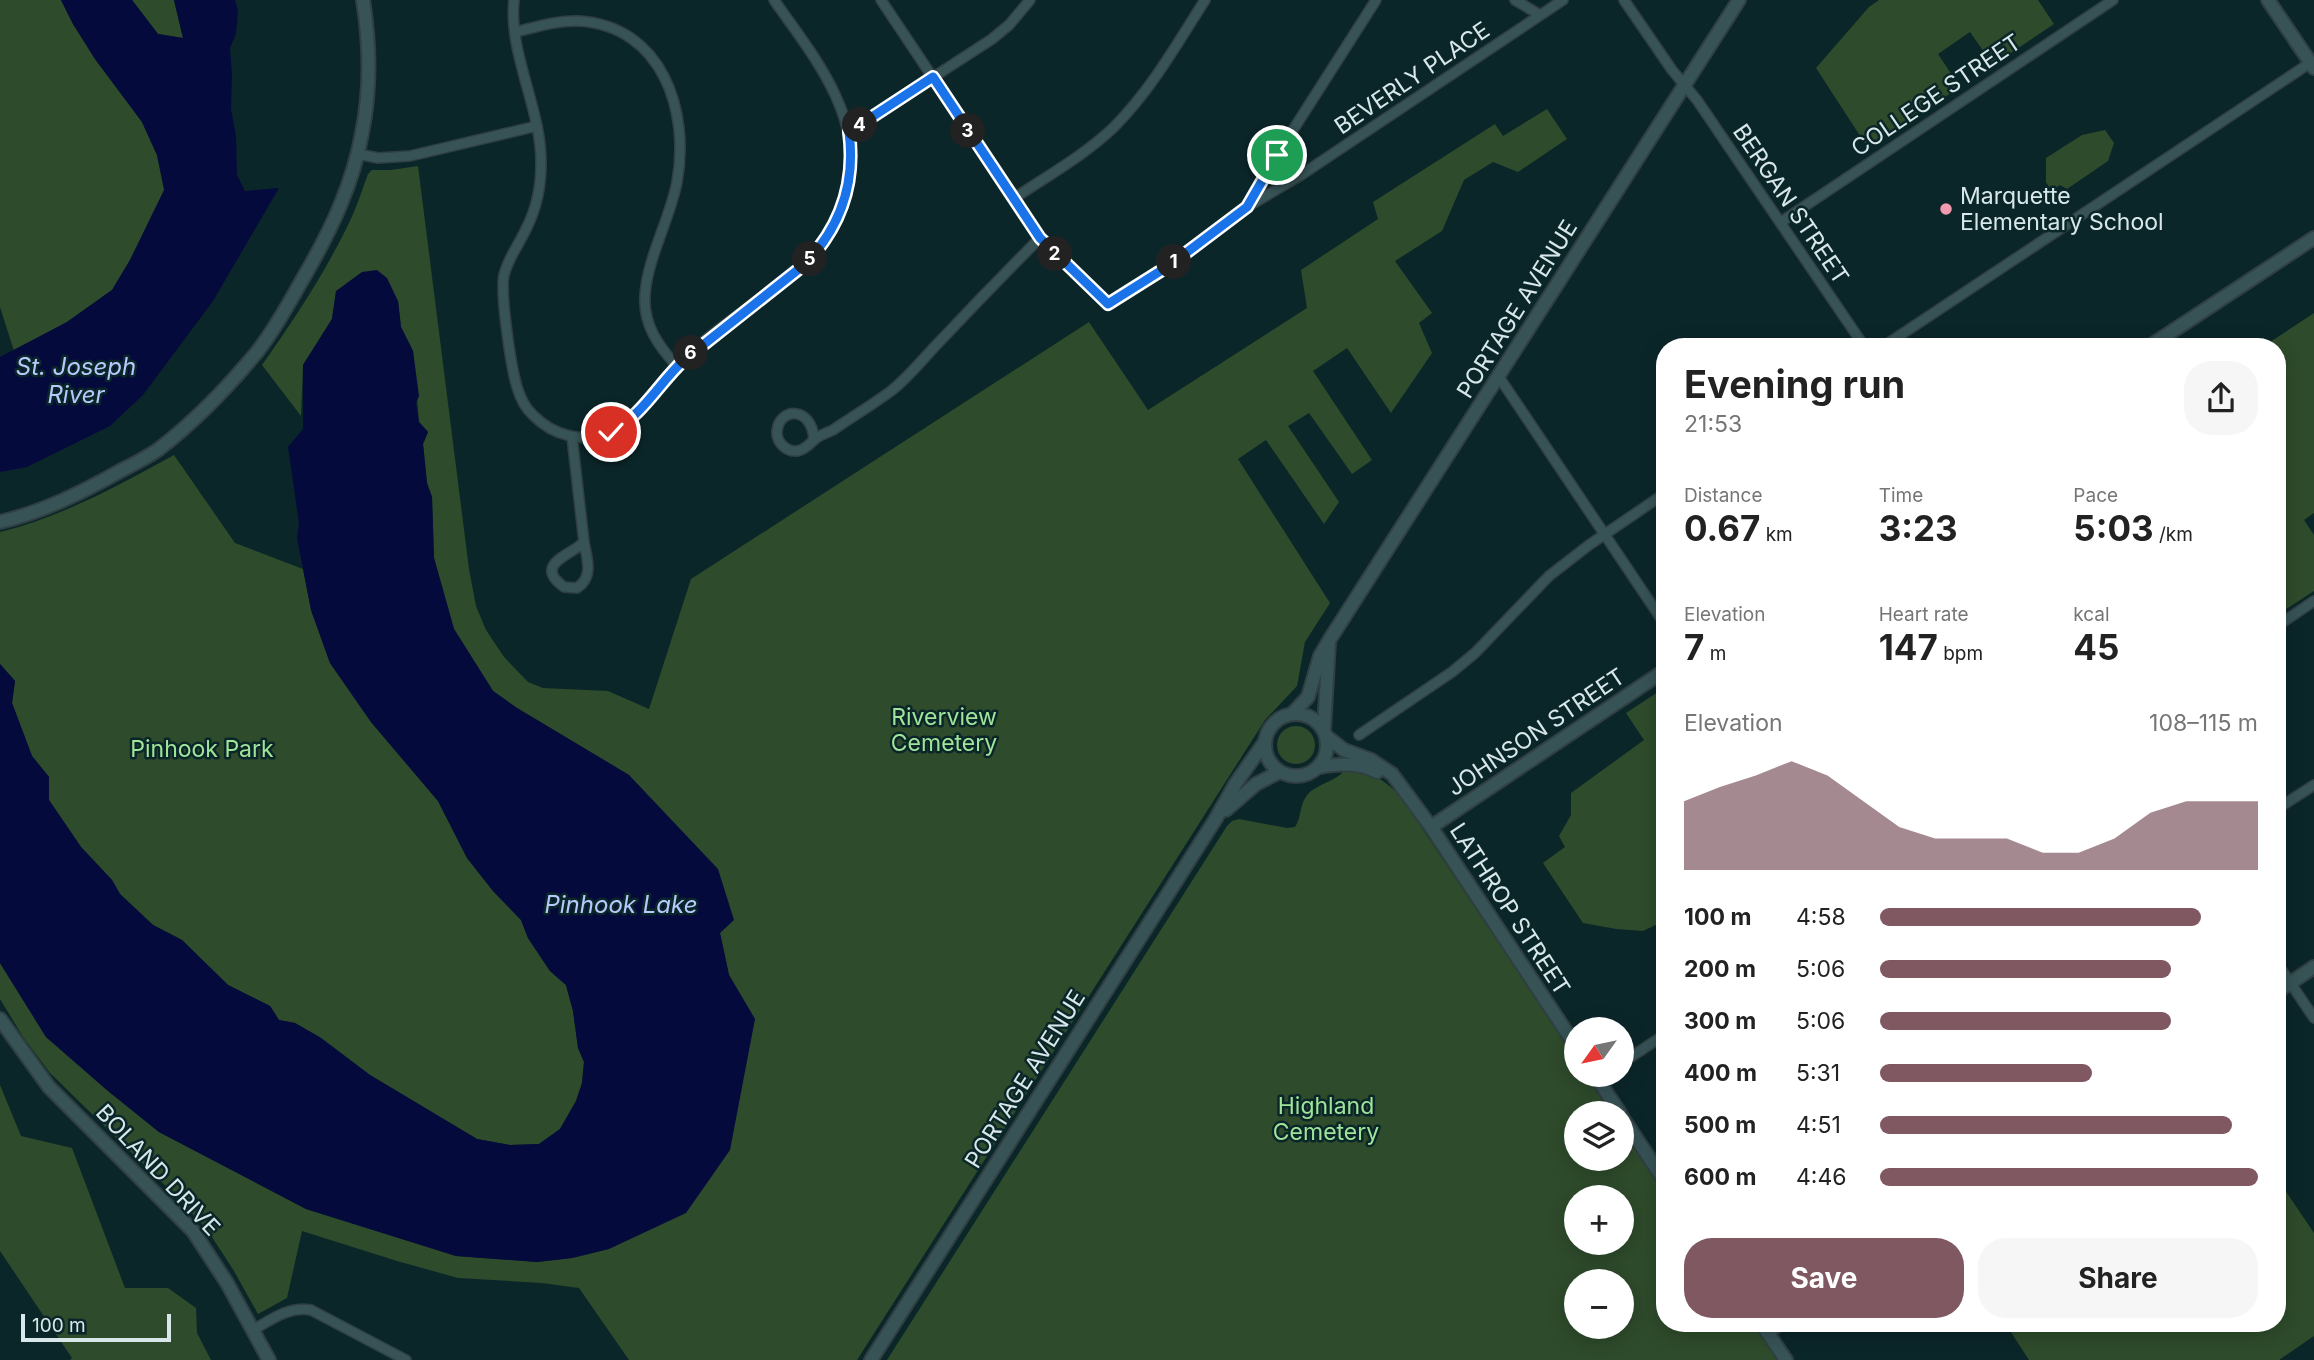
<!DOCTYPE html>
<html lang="en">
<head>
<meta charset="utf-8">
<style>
	:root { --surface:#fff; --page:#f6f6f6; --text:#222; --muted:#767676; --accent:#805862 }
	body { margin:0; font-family:Inter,sans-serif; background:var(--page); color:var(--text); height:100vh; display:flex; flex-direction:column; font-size:26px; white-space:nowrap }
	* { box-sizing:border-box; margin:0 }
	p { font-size:23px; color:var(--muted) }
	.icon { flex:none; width:38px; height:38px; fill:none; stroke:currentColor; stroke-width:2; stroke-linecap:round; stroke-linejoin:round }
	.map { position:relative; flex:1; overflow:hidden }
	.details { position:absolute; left:1656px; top:338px; width:630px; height:994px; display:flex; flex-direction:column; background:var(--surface); border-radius:28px; box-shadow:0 4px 18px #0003 }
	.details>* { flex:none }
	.needle { width:46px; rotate:237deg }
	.buttons { position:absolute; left:1564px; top:1017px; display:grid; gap:14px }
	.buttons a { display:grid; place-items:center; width:70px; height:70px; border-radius:50%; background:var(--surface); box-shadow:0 4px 18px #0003; font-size:35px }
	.scale { position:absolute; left:21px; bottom:18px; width:150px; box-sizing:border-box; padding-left:7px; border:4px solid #d8e8ea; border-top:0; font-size:19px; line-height:24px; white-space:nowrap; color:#d8e8ea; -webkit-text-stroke:5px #0b2629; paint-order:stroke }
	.pin { position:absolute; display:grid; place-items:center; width:60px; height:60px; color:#fff; margin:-30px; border:4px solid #fff; border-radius:50%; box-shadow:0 2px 7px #0007 }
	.km { position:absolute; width:35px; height:35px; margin:-18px; border-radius:50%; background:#222; color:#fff; font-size:19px; line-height:35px; text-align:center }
	.round { display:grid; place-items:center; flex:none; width:74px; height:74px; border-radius:28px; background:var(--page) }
	.overview { display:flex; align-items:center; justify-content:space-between; height:119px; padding:0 28px }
	h1 { font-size:38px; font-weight:700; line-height:52px }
	.stats { display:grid; grid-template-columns:repeat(3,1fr); gap:10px; height:119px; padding:7px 28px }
	.stats div { display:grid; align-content:center }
	.stats b { font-size:35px; font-weight:700 }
	.stats small { font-size:19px; font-weight:400 }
	.stats p { font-size:19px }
	.chart { height:196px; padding:14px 28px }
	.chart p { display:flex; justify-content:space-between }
	.chart svg { width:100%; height:126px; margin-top:7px; fill:var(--accent); opacity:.7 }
	.primary-button { display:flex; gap:14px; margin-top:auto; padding:14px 28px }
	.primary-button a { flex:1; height:80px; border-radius:28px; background:var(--accent); color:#fff; font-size:28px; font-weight:700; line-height:80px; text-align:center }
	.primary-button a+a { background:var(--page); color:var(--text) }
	ul { padding:0 28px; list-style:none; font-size:23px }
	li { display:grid; grid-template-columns:112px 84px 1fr; align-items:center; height:52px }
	li i { height:18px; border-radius:9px; background:var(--accent) }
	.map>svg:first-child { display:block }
	.green { fill:#2e4b2b; fill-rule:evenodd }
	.water { fill:#050a3c }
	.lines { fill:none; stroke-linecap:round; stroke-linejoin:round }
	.street-casing { stroke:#303f42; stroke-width:12 }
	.secondary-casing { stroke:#303f42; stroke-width:16 }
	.street { stroke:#375356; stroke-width:9 }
	.secondary { stroke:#375356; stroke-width:12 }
	.route-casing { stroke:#fff; stroke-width:14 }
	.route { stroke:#1a73e8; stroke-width:9 }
	.poi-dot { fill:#f29ab0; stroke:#0b2629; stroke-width:2.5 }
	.labels { text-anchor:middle; stroke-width:5; stroke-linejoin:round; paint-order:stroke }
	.street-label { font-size:23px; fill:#d8e8ea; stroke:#0b2629 }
	.poi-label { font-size:23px; fill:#d8e8ea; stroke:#0b2629; text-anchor:start }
	.park-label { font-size:23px; fill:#9fe498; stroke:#0b2629 }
	.water-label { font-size:24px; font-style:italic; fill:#b6c9fc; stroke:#0b2629 }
</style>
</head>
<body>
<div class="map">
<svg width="2314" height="1360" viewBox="0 0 2314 1360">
	<rect width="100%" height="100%" fill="#0b2629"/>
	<g class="green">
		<polygon points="0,0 61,0 73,24 95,59 142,122 157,155 165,190 130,260 112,290 67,322 14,351 0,307"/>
		<polygon points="132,0 174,0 183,38 158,34"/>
		<polygon points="1879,0 2038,0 2054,24 1993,65 1970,32 1938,54 1960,87 1868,148 1816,68 1869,7"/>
		<path d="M1547 109 1567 139 1518 172 1493 162 1464 180 1442 231 1395 261 1432 313 1419 323 1432 353 1391 413 1347 348 1313 371 1372 460 1352 474 1309 413 1288 426 1339 502 1324 524 1266 440 1238 459 1330 603 1305 642 1297 686 1265 720 857 1360H629L579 1288 542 1283 458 1278 397 1261 302 1231 287 1298 258 1314 234 1271 208 1231 179 1199 50 1073 23 1037 0 999V963L46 1037 108 1091 159 1132 306 1209 456 1256 537 1262 572 1258 608 1249 755 1020 729 975 720 933 629 775 517 708 493 691 454 629 434 558 432 497 427 483 423 444 428 432 419 422 413 351 401 327 398 301 336 291 332 319 303 365 301 416 262 365C294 320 326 271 350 221 357 206 362 190 368 174L372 170H391L418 166 469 569 476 606 486 630 504 657 528 682 543 688 608 691 649 709 691 579 1089 322 1148 410 1307 308 1301 270 1378 219 1373 202 1495 124 1503 136Z"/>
		<polygon points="2105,130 2114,143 2108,161 2067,189 2060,185 2051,191 2046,182 2046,158 2082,135"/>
		<polygon points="2314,313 2314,513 2304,520 2314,535 2314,591 2277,615 2277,346 2264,346"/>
		<path d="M174 455 235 543 303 569 311 610 330 663 371 722 438 801 467 858 493 891 521 920 528 938 550 971 566 985 573 1011 578 1048 584 1062 582 1083 576 1101 560 1129 539 1144 510 1145 477 1139 370 1075 321 1038 295 1023 279 1020 270 1006 228 985 182 940 153 925 120 894 112 880 81 847 49 800V777L32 756 12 703 15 681 0 664V532C62 517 119 485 174 455Z"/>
		<polygon points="1664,688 1664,921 1643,931 1616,929 1583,923 1543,863 1565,847 1559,836 1571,815 1571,793 1644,740 1626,713"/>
		<circle cx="1296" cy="745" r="19"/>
		<path d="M1346 768C1372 773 1383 778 1401 797L1577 1060V1074L1587 1075 1612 1113H1577V1158H1622V1128L1664 1191V1323H1753L1778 1360H887L1227 826 1232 821 1239 819 1287 828 1295 827C1302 817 1299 804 1308 794 1318 783 1339 781 1346 768ZM1577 1197H1622V1242H1577ZM1577 1281H1622V1326H1577Z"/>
		<polygon points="0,1085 21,1136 72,1148 125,1288 168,1288 196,1308 197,1333 211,1360 70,1360 72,1358 0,1251"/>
		<polygon points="2277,1178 2314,1233 2314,1336 2279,1360 2029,1360 2005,1323 2277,1323"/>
	</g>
	<g class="water">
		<polygon points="61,0 132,0 158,34 183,38 174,0 235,0 238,11 236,34 230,48 232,74 231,109 236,136 237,175 245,191 279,188 213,301 143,395 110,426 27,467 0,472 0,357 67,322 112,290 130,260 164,190 157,155 142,122 95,59 73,24"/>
		<polygon points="377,270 387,278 398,301 401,327 413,351 419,396 416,403 419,422 428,432 423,444 427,483 432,497 434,558 454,629 493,691 517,708 629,775 718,869 734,920 720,933 729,975 755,1019 730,1150 686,1213 609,1249 572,1258 537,1262 456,1256 306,1209 159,1132 108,1091 46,1037 0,963 0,664 15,681 12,703 32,756 49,777 49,800 81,847 112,880 120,894 153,925 182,940 228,985 270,1006 279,1020 295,1023 321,1038 370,1075 477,1139 510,1145 539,1144 560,1129 576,1101 582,1083 584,1062 578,1048 573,1011 566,985 550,971 528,938 521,920 493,891 467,858 438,801 371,722 330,663 311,610 297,538 299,523 288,447 303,429 303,365 332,319 336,291 362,272"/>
	</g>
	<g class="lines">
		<g class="street-casing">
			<g id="street">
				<path d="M514 0C508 53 542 110 541 164 541 186 537 207 527 227 520 243 508 258 504 275 500 294 511 367 517 387 520 397 525 408 533 415 553 436 585 444 612 432 636 421 651 394 668 375 698 341 741 314 777 287 791 276 806 265 817 251 833 233 844 208 849 184 862 113 812 54 774 0"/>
				<polyline points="881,0 1040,238 1108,304 1170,265 1247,207 1301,175 1563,0"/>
				<polyline points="1515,0 1540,15"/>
				<polyline points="1624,0 1672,70 1697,100 1864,346"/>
				<path d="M515 32C536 27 558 20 579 21 662 26 690 111 677 182 670 219 647 259 645 295 643 324 658 346 677 366"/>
				<polyline points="849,132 992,39 1009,25 1030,0"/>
				<polyline points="358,154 378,158 410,156 537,126"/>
				<path d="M1013 199C1047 176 1085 155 1114 127 1151 90 1177 44 1205 0"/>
				<polyline points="1247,207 1277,155 1376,0"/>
				<polyline points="1781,222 2113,0"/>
				<polyline points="1884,346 2313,61"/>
				<polyline points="1499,377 1664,623"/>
				<polyline points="572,437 584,542"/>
				<path d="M814 439C811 405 779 408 777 431 776 442 786 452 797 451 805 450 809 444 814 440 819 435 827 433 833 430 852 417 872 405 891 391 910 376 926 355 943 338 975 304 1007 271 1040 238"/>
				<path d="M584 542C587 559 594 577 577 588L564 587C532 564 572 555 584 542Z"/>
				<polyline points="2277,626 2314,601"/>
				<polyline points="1359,735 1452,672 1475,653 1549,576 1589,545 1664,494"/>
				<polyline points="2277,809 2314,785"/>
				<polyline points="2277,963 2314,1018"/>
				<polyline points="1622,1063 1664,1035"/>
				<path d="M253 1330C272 1319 289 1306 311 1310L406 1360"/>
			</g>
		</g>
		<g class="secondary-casing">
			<g id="secondary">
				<polyline points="2268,0 2314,68"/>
				<polyline points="2150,346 2314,238"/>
				<path d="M0 522C43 512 83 492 122 470 134 464 148 457 159 449 195 421 228 387 257 352 276 328 290 301 305 275 331 230 353 184 362 133 371 89 370 44 363 0"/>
				<circle cx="1296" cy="745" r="31"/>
				<polyline points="1292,714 1308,697 1320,656 1330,639 1739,0"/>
				<polyline points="1324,729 1329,642"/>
				<polyline points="1326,736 1344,750 1371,760 1392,774 1431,827 1577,1048"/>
				<path d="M1319 767C1338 764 1359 762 1377 772"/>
				<polyline points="1226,810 1256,784 1279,772"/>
				<polyline points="1431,827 1664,671"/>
				<polyline points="2277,992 2314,967"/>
				<polyline points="0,1019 49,1087 193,1231 227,1283 269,1360"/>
				<polyline points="1594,1074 1620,1113"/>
				<polyline points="1622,1117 1664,1180"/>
				<polyline points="1761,1323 1786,1360"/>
				<polyline points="1767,1332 1781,1323"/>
				<polyline points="871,1360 1215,820 1236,783 1264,743"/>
			</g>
		</g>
		<use href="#street" class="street"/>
		<use href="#secondary" class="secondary"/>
	</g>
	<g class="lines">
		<g class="route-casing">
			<path id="route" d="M611 432C642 416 659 383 684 360L804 265C840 228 856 184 849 132L933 77 1040 238 1108 304 1170 265 1247 207 1277 155"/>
		</g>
		<use href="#route" class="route"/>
	</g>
	<circle class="poi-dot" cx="1946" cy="209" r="7"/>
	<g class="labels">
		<g class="street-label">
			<text transform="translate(1412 78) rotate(-34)" y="8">BEVERLY PLACE</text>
			<text transform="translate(1936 95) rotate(-34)" y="8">COLLEGE STREET</text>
			<text transform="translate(1791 204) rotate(56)" y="8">BERGAN STREET</text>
			<text transform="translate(1517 309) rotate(-58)" y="8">PORTAGE AVENUE</text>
			<text transform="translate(1536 732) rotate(-34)" y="8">JOHNSON STREET</text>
			<text transform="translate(1510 909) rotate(57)" y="8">LATHROP STREET</text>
			<text transform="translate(1025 1079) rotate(-58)" y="8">PORTAGE AVENUE</text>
			<text transform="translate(158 1170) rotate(47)" y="8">BOLAND DRIVE</text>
		</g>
		<g class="poi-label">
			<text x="1960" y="204">Marquette<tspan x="1960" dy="26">Elementary School</tspan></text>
		</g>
		<g class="park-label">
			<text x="944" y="725">Riverview<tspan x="944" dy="26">Cemetery</tspan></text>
			<text x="202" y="757">Pinhook Park</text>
			<text x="1326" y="1114">Highland<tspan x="1326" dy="26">Cemetery</tspan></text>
		</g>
		<g class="water-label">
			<text x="76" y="375">St. Joseph<tspan x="76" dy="28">River</tspan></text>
			<text x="621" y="913">Pinhook Lake</text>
		</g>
	</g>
</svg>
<div class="buttons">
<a><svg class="needle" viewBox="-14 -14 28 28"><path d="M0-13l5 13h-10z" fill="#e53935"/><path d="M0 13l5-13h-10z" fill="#767676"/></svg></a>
<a><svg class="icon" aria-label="layers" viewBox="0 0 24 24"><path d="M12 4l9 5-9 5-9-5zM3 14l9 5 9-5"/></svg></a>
<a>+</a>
<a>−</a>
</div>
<div class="scale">100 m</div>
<div class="pin" style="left:1277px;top:155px;background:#1e9e55"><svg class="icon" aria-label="arrive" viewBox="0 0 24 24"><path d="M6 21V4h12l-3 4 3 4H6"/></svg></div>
<div class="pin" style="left:611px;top:432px;background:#d93025"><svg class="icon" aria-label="check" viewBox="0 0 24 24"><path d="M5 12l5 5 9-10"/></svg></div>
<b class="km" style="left:1174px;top:262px">1</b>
<b class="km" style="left:1055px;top:254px">2</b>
<b class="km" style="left:968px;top:131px">3</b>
<b class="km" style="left:860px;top:125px">4</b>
<b class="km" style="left:810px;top:259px">5</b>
<b class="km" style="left:691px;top:353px">6</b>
<section class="details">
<div class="overview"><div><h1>Evening run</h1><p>21:53</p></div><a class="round"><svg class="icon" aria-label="share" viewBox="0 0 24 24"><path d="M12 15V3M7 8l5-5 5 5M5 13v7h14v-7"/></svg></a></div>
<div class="stats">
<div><p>Distance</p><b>0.67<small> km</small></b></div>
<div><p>Time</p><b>3:23</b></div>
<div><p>Pace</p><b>5:03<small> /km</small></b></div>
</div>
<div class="stats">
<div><p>Elevation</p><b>7<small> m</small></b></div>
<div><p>Heart rate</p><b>147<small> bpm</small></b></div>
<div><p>kcal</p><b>45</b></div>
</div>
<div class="chart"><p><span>Elevation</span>108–115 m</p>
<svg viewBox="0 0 160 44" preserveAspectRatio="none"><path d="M0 44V20L10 15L20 11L30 6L40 11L50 20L60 29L70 33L80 33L90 33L100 38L110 38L120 33L130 24L140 20L150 20L160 20V44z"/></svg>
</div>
<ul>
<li><b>100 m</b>4:58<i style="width:85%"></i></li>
<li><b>200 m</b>5:06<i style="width:77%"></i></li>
<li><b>300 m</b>5:06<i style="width:77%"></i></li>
<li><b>400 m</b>5:31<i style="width:56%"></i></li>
<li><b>500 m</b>4:51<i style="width:93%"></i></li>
<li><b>600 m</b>4:46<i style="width:100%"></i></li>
</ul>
<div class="primary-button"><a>Save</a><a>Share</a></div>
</section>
</div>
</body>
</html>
